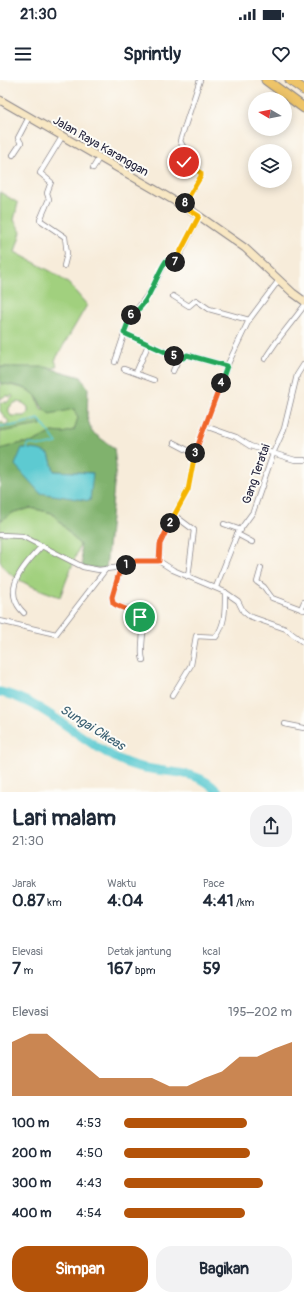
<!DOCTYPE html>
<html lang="id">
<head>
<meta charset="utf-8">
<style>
	:root { --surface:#fff; --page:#f2f2f3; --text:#1f2937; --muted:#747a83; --accent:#b45309 }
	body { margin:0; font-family:Pangolin,sans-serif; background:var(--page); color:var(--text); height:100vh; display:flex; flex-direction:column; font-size:15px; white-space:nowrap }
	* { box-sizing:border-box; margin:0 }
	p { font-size:13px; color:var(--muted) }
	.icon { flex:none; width:22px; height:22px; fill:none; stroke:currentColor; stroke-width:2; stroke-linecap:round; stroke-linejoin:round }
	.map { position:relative; height:712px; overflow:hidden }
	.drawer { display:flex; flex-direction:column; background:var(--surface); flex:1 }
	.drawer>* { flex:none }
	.needle { width:26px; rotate:280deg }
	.tools { position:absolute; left:248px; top:12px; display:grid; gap:8px }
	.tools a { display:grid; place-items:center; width:44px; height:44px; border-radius:50%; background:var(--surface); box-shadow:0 2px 10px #0003; font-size:20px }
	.pin { position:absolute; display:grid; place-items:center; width:34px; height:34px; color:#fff; margin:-17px; border:2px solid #fff; border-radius:50%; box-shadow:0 1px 4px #0007 }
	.km { position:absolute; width:20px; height:20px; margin:-10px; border-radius:50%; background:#222; color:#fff; font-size:11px; line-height:20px; text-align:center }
	.round { display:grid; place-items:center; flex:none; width:42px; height:42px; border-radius:16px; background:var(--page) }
	.summary { display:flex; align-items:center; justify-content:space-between; height:68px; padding:0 12px }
	h1 { font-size:22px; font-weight:700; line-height:30px }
	.metrics { display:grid; grid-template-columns:repeat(3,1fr); gap:6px; height:68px; padding:4px 12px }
	.metrics div { display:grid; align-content:center }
	.metrics b { font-size:17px; font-weight:700 }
	.metrics small { font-size:11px; font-weight:400 }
	.metrics p { font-size:11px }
	.chart { height:112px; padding:8px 12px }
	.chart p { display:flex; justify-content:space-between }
	.chart svg { width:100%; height:72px; margin-top:4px; fill:var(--accent); opacity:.7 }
	.primary-button { display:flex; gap:8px; margin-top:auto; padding:8px 12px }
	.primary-button a { flex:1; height:46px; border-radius:16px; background:var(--accent); color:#fff; font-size:16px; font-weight:700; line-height:46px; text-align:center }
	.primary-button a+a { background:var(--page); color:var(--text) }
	ul { padding:0 12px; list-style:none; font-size:13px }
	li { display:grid; grid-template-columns:64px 48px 1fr; align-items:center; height:30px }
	li i { height:10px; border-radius:5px; background:var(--accent) }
	.status { display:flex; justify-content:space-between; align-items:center; height:28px; padding:0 20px; background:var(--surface); direction:ltr }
	.status svg { height:11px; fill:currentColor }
	header { display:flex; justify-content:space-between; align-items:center; height:52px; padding:0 12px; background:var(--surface); font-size:18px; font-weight:700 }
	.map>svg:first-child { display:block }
	.green { fill:#a1d07e; stroke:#62795c; fill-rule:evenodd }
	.forest { fill:#80b26d; stroke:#516a54; fill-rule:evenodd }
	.water { fill:#5dcad1; stroke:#407686 }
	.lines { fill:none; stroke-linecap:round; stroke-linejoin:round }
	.stream { stroke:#5dcad1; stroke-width:1.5 }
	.river { stroke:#5dcad1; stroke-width:9 }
	.street-casing { stroke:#8c878a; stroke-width:6 }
	.secondary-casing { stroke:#8c878a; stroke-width:9 }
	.highway-casing { stroke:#8c878a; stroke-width:11 }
	.street { stroke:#fff; stroke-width:4.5 }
	.secondary { stroke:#f8e7c3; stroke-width:7 }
	.highway { stroke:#eec469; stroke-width:9 }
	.split-1-casing { stroke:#fff; stroke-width:8 }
	.split-2-casing { stroke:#fff; stroke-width:8 }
	.split-3-casing { stroke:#fff; stroke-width:8 }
	.split-4-casing { stroke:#fff; stroke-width:8 }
	.split-5-casing { stroke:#fff; stroke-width:8 }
	.split-6-casing { stroke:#fff; stroke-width:8 }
	.split-7-casing { stroke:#fff; stroke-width:8 }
	.split-8-casing { stroke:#fff; stroke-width:8 }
	.split-9-casing { stroke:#fff; stroke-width:8 }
	.split-1 { stroke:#f0652b; stroke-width:5 }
	.split-2 { stroke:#f0652b; stroke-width:5 }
	.split-3 { stroke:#f5b400; stroke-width:5 }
	.split-4 { stroke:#f0652b; stroke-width:5 }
	.split-5 { stroke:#22a559; stroke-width:5 }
	.split-6 { stroke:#22a559; stroke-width:5 }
	.split-7 { stroke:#22a559; stroke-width:5 }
	.split-8 { stroke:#f5b400; stroke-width:5 }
	.split-9 { stroke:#f5b400; stroke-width:5 }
	.labels { text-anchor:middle; stroke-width:4; stroke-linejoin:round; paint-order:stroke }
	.street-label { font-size:12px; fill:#22223b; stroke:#fdfcf7 }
	.water-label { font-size:13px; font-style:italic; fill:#375d70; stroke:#fdfcf7 }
</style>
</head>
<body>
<div class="status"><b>21:30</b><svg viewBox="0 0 49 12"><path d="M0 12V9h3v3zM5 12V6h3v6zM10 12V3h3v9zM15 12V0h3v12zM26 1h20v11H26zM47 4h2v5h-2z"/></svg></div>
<header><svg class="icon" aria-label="menu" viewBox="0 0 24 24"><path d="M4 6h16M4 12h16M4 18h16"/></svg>Sprintly<svg class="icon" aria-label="heart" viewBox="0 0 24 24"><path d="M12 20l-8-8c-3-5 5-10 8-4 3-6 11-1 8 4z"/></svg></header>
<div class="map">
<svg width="304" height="712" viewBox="0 0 304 712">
	<rect width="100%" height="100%" fill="#fdfcf7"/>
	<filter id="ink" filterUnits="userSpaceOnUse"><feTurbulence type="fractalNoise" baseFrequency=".025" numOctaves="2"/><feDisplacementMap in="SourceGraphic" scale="8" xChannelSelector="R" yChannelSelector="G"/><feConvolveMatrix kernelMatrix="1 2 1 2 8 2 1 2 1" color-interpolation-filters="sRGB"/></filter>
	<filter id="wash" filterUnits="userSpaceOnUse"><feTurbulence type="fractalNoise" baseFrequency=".012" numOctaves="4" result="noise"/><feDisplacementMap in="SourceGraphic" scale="16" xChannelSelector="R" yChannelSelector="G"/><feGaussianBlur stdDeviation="0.9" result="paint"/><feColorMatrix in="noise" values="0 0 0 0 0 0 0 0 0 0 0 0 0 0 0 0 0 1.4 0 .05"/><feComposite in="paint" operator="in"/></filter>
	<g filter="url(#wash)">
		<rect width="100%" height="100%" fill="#f7ecda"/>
		<g class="green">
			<polygon points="0,112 18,123 14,140 21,152 15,172 52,192 69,204 87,225 55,280 57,286 54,288 0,287"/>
			<path d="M0 303 23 308 35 314 41 329H74L78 338 74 350 63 353 52 352 31 363H22L0 369V352L41 344 39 339 11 346H0L1 341 5 345 9 342 0 331V321L1 323 5 321 6 323 13 317 12 315 9 317 8 315 1 318 0 320ZM17 322 23 323 28 327V333L24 336H11C6 329 10 325 17 322Z"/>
			<path d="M31 428 52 433 80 465 60 517C42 510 7 500 0 480V441L14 432Z"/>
		</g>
		<g class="forest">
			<path d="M0 287H45L81 297 88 308 87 337 92 352 114 368 116 385 106 489 83 487 80 465 52 433 31 428 14 432 0 441V369L22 363H31L52 352 63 353 74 350 78 338 74 329 50 334C37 326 42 321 34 314 26 306 10 305 0 303ZM49 374 54 391 93 393 40 413 29 399Z"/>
			<polygon points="39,339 41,345 0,352 0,346 11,346"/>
		</g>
		<polygon class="water" points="22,368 39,370 49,374 54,391 93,393 90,421 40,413 15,385"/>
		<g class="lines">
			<polyline class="stream" points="0,346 11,346 39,339 57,363 42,366 28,364 27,370"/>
			<path class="river" d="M0 612C46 622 84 665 127 683 158 696 195 685 218 712"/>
		</g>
	</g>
	<g filter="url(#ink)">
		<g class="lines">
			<g class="street-casing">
				<g id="street">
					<polyline points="62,57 40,93 51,102 47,113 49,119 40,140 65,157 67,174 64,186"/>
					<polyline points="13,75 21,63 18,58 29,37"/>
					<polyline points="93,88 99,78"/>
					<polyline points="183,126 201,96 201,93 183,80 186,72 180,61 200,0"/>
					<polyline points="173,216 189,226 196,220 209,229 249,240"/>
					<polyline points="124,253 179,278 183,278 187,275 227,286"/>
					<path d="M265 279C276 260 291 244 304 226"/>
					<polyline points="115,282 131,234 135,232 152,209 166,181 177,181 199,136"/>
					<polyline points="124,289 154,300"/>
					<polyline points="173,291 179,278"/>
					<polyline points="136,293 148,265"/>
					<polyline points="205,346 236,357 250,366 295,380 304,380"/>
					<polyline points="174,363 195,374"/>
					<polyline points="174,435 194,450 188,497"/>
					<polyline points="224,444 241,450"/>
					<polyline points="237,454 252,462"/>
					<polyline points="0,455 22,456 83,487 99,490 121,487 136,481 159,481 173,490 225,512 238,521 243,531 249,536 286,549 304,563"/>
					<polyline points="159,481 160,464 188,409 195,374 227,286 249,240 279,200"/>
					<path d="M121 487 112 517 113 523C120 529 129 527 136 532 150 542 138 566 143 580"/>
					<polyline points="261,488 257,502 264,507 272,518 301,529"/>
					<polyline points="216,507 237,454 253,432 274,371 284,349 297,295 304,284"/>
					<polyline points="304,522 301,529 304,530"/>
					<path d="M24 533C0 510 24 485 42 466"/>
					<polyline points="0,541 56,554 106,489"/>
					<path d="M172 616 191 585 196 556 216 557C226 543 225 528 225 512"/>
					<polyline points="284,644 304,648"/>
				</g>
			</g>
			<g class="secondary-casing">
				<polyline id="secondary" points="0,20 192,131 245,168 293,213 304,221"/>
			</g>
			<g class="highway-casing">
				<g id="highway">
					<polyline points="266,0 304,28"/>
					<polyline points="290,0 304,10"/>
				</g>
			</g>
			<use href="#street" class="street"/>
			<use href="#secondary" class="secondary"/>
			<use href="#highway" class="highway"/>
		</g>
	</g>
	<g class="lines" filter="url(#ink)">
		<g class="split-1-casing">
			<path id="split-1" d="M126 485 121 486 112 517 113 523C122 530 132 528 140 537"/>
		</g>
		<g class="split-2-casing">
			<polyline id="split-2" points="126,485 136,481 159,481 160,464 170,443"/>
		</g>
		<g class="split-3-casing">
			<polyline id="split-3" points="170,443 188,410 195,373"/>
		</g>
		<g class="split-4-casing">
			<polyline id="split-4" points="195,373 221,303"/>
		</g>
		<g class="split-5-casing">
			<polyline id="split-5" points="174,276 183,278 187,275 227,286 221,303"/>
		</g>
		<g class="split-6-casing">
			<polyline id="split-6" points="131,235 124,253 174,276"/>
		</g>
		<g class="split-7-casing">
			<path id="split-7" d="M131 235C149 225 155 197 166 181L175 182"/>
		</g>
		<g class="split-8-casing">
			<polyline id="split-8" points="175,182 199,136 183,126 185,123"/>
		</g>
		<g class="split-9-casing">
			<polyline id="split-9" points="184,82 201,93 201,96 185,123"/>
		</g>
		<use href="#split-1" class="split-1"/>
		<use href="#split-2" class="split-2"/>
		<use href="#split-3" class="split-3"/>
		<use href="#split-4" class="split-4"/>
		<use href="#split-5" class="split-5"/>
		<use href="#split-6" class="split-6"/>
		<use href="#split-7" class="split-7"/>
		<use href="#split-8" class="split-8"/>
		<use href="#split-9" class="split-9"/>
	</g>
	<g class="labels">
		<g class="street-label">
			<text transform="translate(101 66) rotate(30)" y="4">Jalan Raya Karanggan</text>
			<text transform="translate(256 394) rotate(-71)" y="4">Gang Teratai</text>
		</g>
		<g class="water-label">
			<text transform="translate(93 647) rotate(32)" y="5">Sungai Cikeas</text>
		</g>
	</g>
</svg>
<div class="tools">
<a><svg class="needle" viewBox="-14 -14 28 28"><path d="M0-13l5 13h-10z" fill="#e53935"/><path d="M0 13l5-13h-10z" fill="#747a83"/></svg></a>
<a><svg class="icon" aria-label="layers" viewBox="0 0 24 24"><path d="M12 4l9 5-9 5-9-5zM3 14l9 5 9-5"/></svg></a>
</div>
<div class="pin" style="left:140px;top:537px;background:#1e9e55"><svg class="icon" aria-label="arrive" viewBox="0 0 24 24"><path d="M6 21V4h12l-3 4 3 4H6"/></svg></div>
<div class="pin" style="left:184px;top:82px;background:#d93025"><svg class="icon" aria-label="check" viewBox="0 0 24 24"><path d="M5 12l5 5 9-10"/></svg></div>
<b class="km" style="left:126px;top:485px">1</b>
<b class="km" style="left:170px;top:443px">2</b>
<b class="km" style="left:195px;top:373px">3</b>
<b class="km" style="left:221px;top:303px">4</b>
<b class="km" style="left:174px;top:276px">5</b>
<b class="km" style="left:131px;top:235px">6</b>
<b class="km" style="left:175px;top:182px">7</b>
<b class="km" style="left:185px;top:123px">8</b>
</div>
<section class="drawer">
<div class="summary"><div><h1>Lari malam</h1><p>21:30</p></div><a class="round"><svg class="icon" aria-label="share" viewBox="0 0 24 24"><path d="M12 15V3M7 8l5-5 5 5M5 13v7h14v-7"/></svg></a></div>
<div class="metrics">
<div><p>Jarak</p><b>0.87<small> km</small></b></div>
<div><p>Waktu</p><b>4:04</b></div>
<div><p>Pace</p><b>4:41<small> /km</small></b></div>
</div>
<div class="metrics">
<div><p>Elevasi</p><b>7<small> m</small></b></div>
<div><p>Detak jantung</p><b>167<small> bpm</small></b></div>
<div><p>kcal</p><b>59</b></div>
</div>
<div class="chart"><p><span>Elevasi</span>195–202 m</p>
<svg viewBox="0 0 160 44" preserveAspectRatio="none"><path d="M0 44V11L10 6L20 6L30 15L40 24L50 33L60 33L70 33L80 33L90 38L100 38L110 33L120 29L130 20L140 20L150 15L160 11V44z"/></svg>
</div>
<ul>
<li><b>100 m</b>4:53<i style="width:73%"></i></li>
<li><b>200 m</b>4:50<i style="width:75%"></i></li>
<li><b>300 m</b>4:43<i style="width:83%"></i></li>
<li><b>400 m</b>4:54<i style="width:72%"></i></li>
</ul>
<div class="primary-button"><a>Simpan</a><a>Bagikan</a></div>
</section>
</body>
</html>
